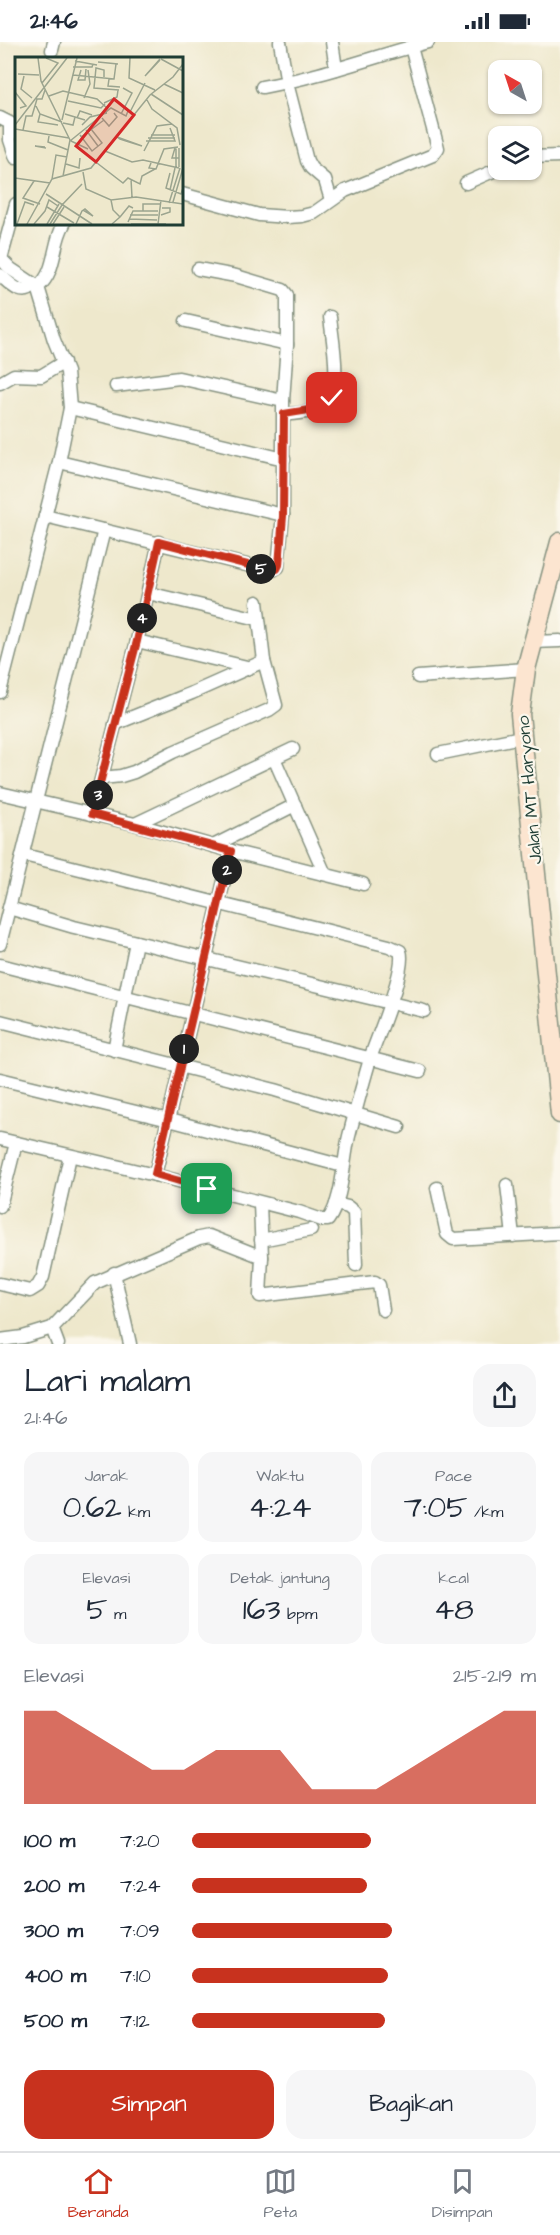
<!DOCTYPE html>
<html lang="id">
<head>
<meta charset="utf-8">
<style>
	:root { --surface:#fff; --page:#f6f6f7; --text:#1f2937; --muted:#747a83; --line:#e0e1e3; --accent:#c8321e }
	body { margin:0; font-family:"Architects Daughter",sans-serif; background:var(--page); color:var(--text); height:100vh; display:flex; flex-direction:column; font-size:22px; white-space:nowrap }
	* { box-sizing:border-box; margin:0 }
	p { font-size:20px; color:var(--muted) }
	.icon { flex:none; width:33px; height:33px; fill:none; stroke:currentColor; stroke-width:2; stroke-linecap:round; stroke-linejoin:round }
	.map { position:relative; height:1302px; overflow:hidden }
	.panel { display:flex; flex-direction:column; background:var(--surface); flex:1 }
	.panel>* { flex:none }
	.needle { width:39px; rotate:321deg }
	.controls { position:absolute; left:488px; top:18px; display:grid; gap:12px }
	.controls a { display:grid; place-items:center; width:54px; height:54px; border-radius:12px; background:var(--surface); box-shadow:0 2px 4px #0004; font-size:30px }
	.pin { position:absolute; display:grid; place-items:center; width:51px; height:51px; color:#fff; margin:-26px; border-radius:12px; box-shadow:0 3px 9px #0006 }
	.km { position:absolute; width:30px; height:30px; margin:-15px; border-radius:50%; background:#222; color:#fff; font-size:16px; line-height:30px; text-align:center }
	.round { display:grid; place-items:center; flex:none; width:63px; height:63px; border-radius:18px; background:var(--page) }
	.summary { display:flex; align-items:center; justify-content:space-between; height:102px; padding:0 24px }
	h1 { font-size:33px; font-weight:600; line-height:45px }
	.figures { display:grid; grid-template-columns:repeat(3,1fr); gap:9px; height:102px; padding:6px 24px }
	.figures div { display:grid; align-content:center; border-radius:15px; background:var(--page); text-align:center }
	.figures b { font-size:30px; font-weight:600 }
	.figures small { font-size:16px; font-weight:400 }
	.figures p { font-size:16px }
	.chart { height:168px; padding:12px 24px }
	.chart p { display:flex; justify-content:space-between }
	.chart svg { width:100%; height:108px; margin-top:6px; fill:var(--accent); opacity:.7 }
	.button { display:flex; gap:12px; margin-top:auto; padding:12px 24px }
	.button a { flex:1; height:69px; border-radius:18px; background:var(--accent); color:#fff; font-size:24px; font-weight:600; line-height:69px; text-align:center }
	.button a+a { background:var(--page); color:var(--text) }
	ul { padding:0 24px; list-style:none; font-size:20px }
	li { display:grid; grid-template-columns:96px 72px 1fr; align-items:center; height:45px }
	li i { height:15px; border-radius:8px; background:var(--accent) }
	.status { display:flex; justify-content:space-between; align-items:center; height:42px; padding:0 30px; background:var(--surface); direction:ltr }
	.status svg { height:16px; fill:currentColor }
	.tabs { display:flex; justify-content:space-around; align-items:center; height:84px; border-top:2px solid var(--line); background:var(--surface); font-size:16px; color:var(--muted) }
	.tabs a { display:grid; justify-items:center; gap:3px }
	.tabs .current { color:var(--accent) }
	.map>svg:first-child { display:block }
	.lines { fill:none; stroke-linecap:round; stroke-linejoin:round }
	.street-casing { stroke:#869280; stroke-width:15 }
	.secondary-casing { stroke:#869280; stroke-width:21 }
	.street { stroke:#fff; stroke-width:12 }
	.secondary { stroke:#fce5d0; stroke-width:18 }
	.route-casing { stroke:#fff; stroke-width:12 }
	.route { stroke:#c8321e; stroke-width:8 }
	.labels { text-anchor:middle; stroke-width:4.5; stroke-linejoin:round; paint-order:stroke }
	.street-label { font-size:18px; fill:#1f3d34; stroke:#fbf7ec }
	.inset-road { fill:none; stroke:#9ba48f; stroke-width:1.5 }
	.view { fill:#d62828; fill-opacity:0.15; stroke:#d62828; stroke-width:3 }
	.inset-edge { fill:none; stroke:#1f3d34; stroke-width:3 }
</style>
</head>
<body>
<div class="status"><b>21:46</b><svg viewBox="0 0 49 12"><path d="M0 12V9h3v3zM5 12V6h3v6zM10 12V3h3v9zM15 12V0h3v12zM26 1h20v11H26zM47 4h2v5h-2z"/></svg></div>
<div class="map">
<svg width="560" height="1302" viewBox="0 0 560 1302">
	<rect width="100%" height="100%" fill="#fbf7ec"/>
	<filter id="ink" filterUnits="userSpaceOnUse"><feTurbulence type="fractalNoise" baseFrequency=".0167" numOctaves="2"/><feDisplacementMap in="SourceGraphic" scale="12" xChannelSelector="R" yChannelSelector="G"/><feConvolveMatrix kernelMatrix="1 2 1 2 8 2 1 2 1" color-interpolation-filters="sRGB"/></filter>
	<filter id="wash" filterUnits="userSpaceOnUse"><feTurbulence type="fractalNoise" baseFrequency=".008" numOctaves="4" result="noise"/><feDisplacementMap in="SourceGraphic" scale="24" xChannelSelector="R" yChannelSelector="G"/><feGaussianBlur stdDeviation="1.35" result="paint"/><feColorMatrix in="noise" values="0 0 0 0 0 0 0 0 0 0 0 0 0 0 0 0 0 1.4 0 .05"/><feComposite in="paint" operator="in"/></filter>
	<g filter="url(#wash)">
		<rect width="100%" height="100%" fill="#eee8cc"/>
	</g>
	<g filter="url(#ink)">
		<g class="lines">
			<g class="street-casing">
				<g id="street">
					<polyline points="280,0 287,41 307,119 311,126 325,138 331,158"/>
					<polyline points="332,0 336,27"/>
					<polyline points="52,8 54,0"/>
					<path d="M262 45C319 35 373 15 428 0"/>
					<polyline points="0,76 10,81 10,98 16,116"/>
					<polyline points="531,115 560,114"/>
					<polyline points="466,141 498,127"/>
					<polyline points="182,152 259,173 288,175 302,174 314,171 345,149 433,113 438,106 437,102 411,5"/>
					<polyline points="16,162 1,217 11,227 38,245"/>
					<path d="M0 233C11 243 22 256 35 243"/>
					<polyline points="186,279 287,302"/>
					<polyline points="0,341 14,333 41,334 64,320"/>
					<polyline points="116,344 179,336 283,359"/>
					<polyline points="70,366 284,417"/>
					<path d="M284 373C296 371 317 371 326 363 343 349 332 295 330 275"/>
					<polyline points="59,420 283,473"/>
					<polyline points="45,474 267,528 273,528 278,525 283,473 283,359 287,302 287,253 283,248 236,234 198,227"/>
					<polyline points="148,551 258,577"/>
					<polyline points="137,599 247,625"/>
					<polyline points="533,600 560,599"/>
					<polyline points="418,635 526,627"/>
					<path d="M0 650 59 420 70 366 67 330 54 298 38 245C57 229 52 202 64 182"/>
					<polyline points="115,682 192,651 264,619"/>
					<polyline points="438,712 521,695"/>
					<polyline points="274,716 325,832"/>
					<polyline points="102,736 121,734 134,730 173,710 269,668 276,663 264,619 257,560"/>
					<polyline points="0,751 135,782 231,809 363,842"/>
					<polyline points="92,772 137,599 159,500"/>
					<polyline points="135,782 293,707"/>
					<polyline points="213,804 295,763"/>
					<polyline points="9,866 74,885 424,969"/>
					<polyline points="0,902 104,488"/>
					<polyline points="0,923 420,1029"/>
					<polyline points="0,979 275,1048 399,1085"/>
					<polyline points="114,1008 136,900"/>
					<polyline points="0,1037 169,1078 343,1124"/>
					<path d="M0 1097 155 1133 299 1170 322 1178H328C343 1158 343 1118 349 1094 356 1067 363 1040 371 1014 378 993 407 926 400 909L389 904 24 813"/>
					<polyline points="155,1133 231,809"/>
					<polyline points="507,1143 513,1194"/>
					<polyline points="437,1146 447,1192 453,1197 560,1191"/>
					<polyline points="260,1161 262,1215 260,1254 375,1240 379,1243 383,1268"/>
					<polyline points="336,1162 348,1165 354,1170 356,1223"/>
					<polyline points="0,1164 16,1101"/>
					<polyline points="261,1198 311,1188"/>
					<polyline points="114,1231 130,1302"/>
					<polyline points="0,1242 30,1249 38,1244 43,1235 70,1114"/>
					<polyline points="52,1286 58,1302"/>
					<polyline points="0,1298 23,1295 52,1286 95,1241 199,1196 209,1194 262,1215"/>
				</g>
			</g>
			<g class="secondary-casing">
				<polyline id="secondary" points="560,500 526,627 520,672 560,1072"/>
			</g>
			<use href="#street" class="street"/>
			<use href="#secondary" class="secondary"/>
		</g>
	</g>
	<g class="lines" filter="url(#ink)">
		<g class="route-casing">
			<polyline id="route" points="207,1147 155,1132 231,809 92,772 137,599 159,500 267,528 277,527 279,523 283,474 284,372 321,366 332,356"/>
		</g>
		<use href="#route" class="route"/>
	</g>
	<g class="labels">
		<g class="street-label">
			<text transform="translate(529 748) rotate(-95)" y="6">Jalan MT Haryono</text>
		</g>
	</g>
	<g transform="translate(15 15)">
		<rect width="168" height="168" fill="#eee8cc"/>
		<path class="inset-road" d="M23 1 26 24 55 83 48 119M115 1 114 21 140 33M146 2 168 14M60 4 82 8M83 5 103 7M58 10H77L78 7M66 13 63 23H70L71 12M3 17 24 18M58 18 99 22 101 7M9 19 6 32 17 41M130 19 145 2M130 19 145 3M89 20V13L81 11 79 31 104 33M94 22 93 29 105 30M27 26 43 6 31 1M149 27 168 36M0 35 11 49 5 51M136 37 168 58M34 39 48 34 82 42 93 52M69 41 75 27 73 13M132 43 137 52 162 71 165 88M53 44 86 51 90 47M89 46 102 40 103 33M21 49 25 57 47 65M115 55 130 26M25 57 23 65 43 68M50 57 70 63M106 57 117 36 108 31M62 61 65 54 77 58M87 61 94 69 102 60 99 56M47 63 62 1M48 66 58 68 60 60M0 68 52 1M67 68 75 60 92 56M0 72 54 81M8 73 11 59H17L22 42H27L30 33M71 73 83 89M65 78 77 94 87 86 76 72M136 78H160M34 79 33 85 53 93M101 79 102 80 105 82 111 84 127 89 102 80M66 80 89 63M133 81H160M55 84 96 51 111 59 113 54M56 84 73 92M131 84H160L155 71M30 90 20 89 31 91M90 94 117 105 128 103 164 111M129 94 142 69 157 67M82 106 108 126 113 121 125 127 127 119 140 112M136 106 134 111 141 112 149 92 163 90M51 107 64 111 65 101M164 110V91M161 111V92L160 91 157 101H164M68 115 71 132 96 143 121 140 168 147M155 116 151 131 166 137 168 131M0 121 35 126M37 122 41 98 52 100M116 122 117 140M19 124 8 141 25 147M155 133 160 111M31 137 77 167M96 143 98 153 105 160 97 167M158 145 168 111M154 146 165 111M32 150 59 166M128 154V147H146M115 158H143M146 158 155 155V151H147M105 160 114 149 118 151M114 162 142 163M113 165 118 154H143M2 167 10 145 19 148M12 167 37 122 76 111 135 38 158 20 168 7M19 167 30 154 34 143 43 149M32 167 44 147M35 167 47 148 67 127M38 167 49 150M61 167 67 154 70 152 78 159 68 153M116 167H151M143 167 146 143"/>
		<path class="view" d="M99 42 119 58 81 105 61 89Z"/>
		<rect width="168" height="168" class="inset-edge"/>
	</g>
</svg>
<div class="controls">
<a><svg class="needle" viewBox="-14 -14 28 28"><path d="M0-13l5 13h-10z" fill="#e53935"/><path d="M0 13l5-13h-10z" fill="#747a83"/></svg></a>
<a><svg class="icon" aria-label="layers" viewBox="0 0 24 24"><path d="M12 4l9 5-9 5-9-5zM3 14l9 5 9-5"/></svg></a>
</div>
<div class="pin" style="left:207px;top:1147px;background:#1e9e55"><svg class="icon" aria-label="arrive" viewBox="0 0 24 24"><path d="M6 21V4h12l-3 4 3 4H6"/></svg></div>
<div class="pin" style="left:332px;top:356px;background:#d93025"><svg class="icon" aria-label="check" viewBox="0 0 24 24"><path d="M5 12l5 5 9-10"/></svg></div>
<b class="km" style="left:184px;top:1007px">1</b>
<b class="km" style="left:227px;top:828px">2</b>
<b class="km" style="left:98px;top:753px">3</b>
<b class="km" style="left:142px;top:576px">4</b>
<b class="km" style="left:261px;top:527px">5</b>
</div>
<section class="panel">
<div class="summary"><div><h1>Lari malam</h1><p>21:46</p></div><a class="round"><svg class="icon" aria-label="share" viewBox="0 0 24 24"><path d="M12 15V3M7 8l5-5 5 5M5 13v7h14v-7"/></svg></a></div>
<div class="figures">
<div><p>Jarak</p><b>0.62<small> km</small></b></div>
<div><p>Waktu</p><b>4:24</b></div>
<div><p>Pace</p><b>7:05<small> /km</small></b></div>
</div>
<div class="figures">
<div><p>Elevasi</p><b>5<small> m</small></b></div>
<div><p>Detak jantung</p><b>163<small> bpm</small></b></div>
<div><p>kcal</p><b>48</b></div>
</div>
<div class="chart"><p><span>Elevasi</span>215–219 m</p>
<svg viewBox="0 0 160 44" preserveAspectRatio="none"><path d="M0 44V6L10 6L20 14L30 22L40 30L50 30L60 22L70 22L80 22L90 38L100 38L110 38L120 30L130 22L140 14L150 6L160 6V44z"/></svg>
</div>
<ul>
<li><b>100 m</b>7:20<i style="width:52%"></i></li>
<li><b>200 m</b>7:24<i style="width:51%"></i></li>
<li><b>300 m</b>7:09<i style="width:58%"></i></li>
<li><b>400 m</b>7:10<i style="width:57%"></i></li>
<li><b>500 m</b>7:12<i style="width:56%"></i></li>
</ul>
<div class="button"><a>Simpan</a><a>Bagikan</a></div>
</section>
<nav class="tabs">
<a class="current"><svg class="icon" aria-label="home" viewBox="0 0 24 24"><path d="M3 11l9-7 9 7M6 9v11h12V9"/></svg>Beranda</a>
<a><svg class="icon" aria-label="map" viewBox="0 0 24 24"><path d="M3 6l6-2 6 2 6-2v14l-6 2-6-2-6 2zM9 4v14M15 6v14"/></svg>Peta</a>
<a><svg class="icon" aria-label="saved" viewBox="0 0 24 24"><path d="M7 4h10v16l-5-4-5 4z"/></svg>Disimpan</a>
</nav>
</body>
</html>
